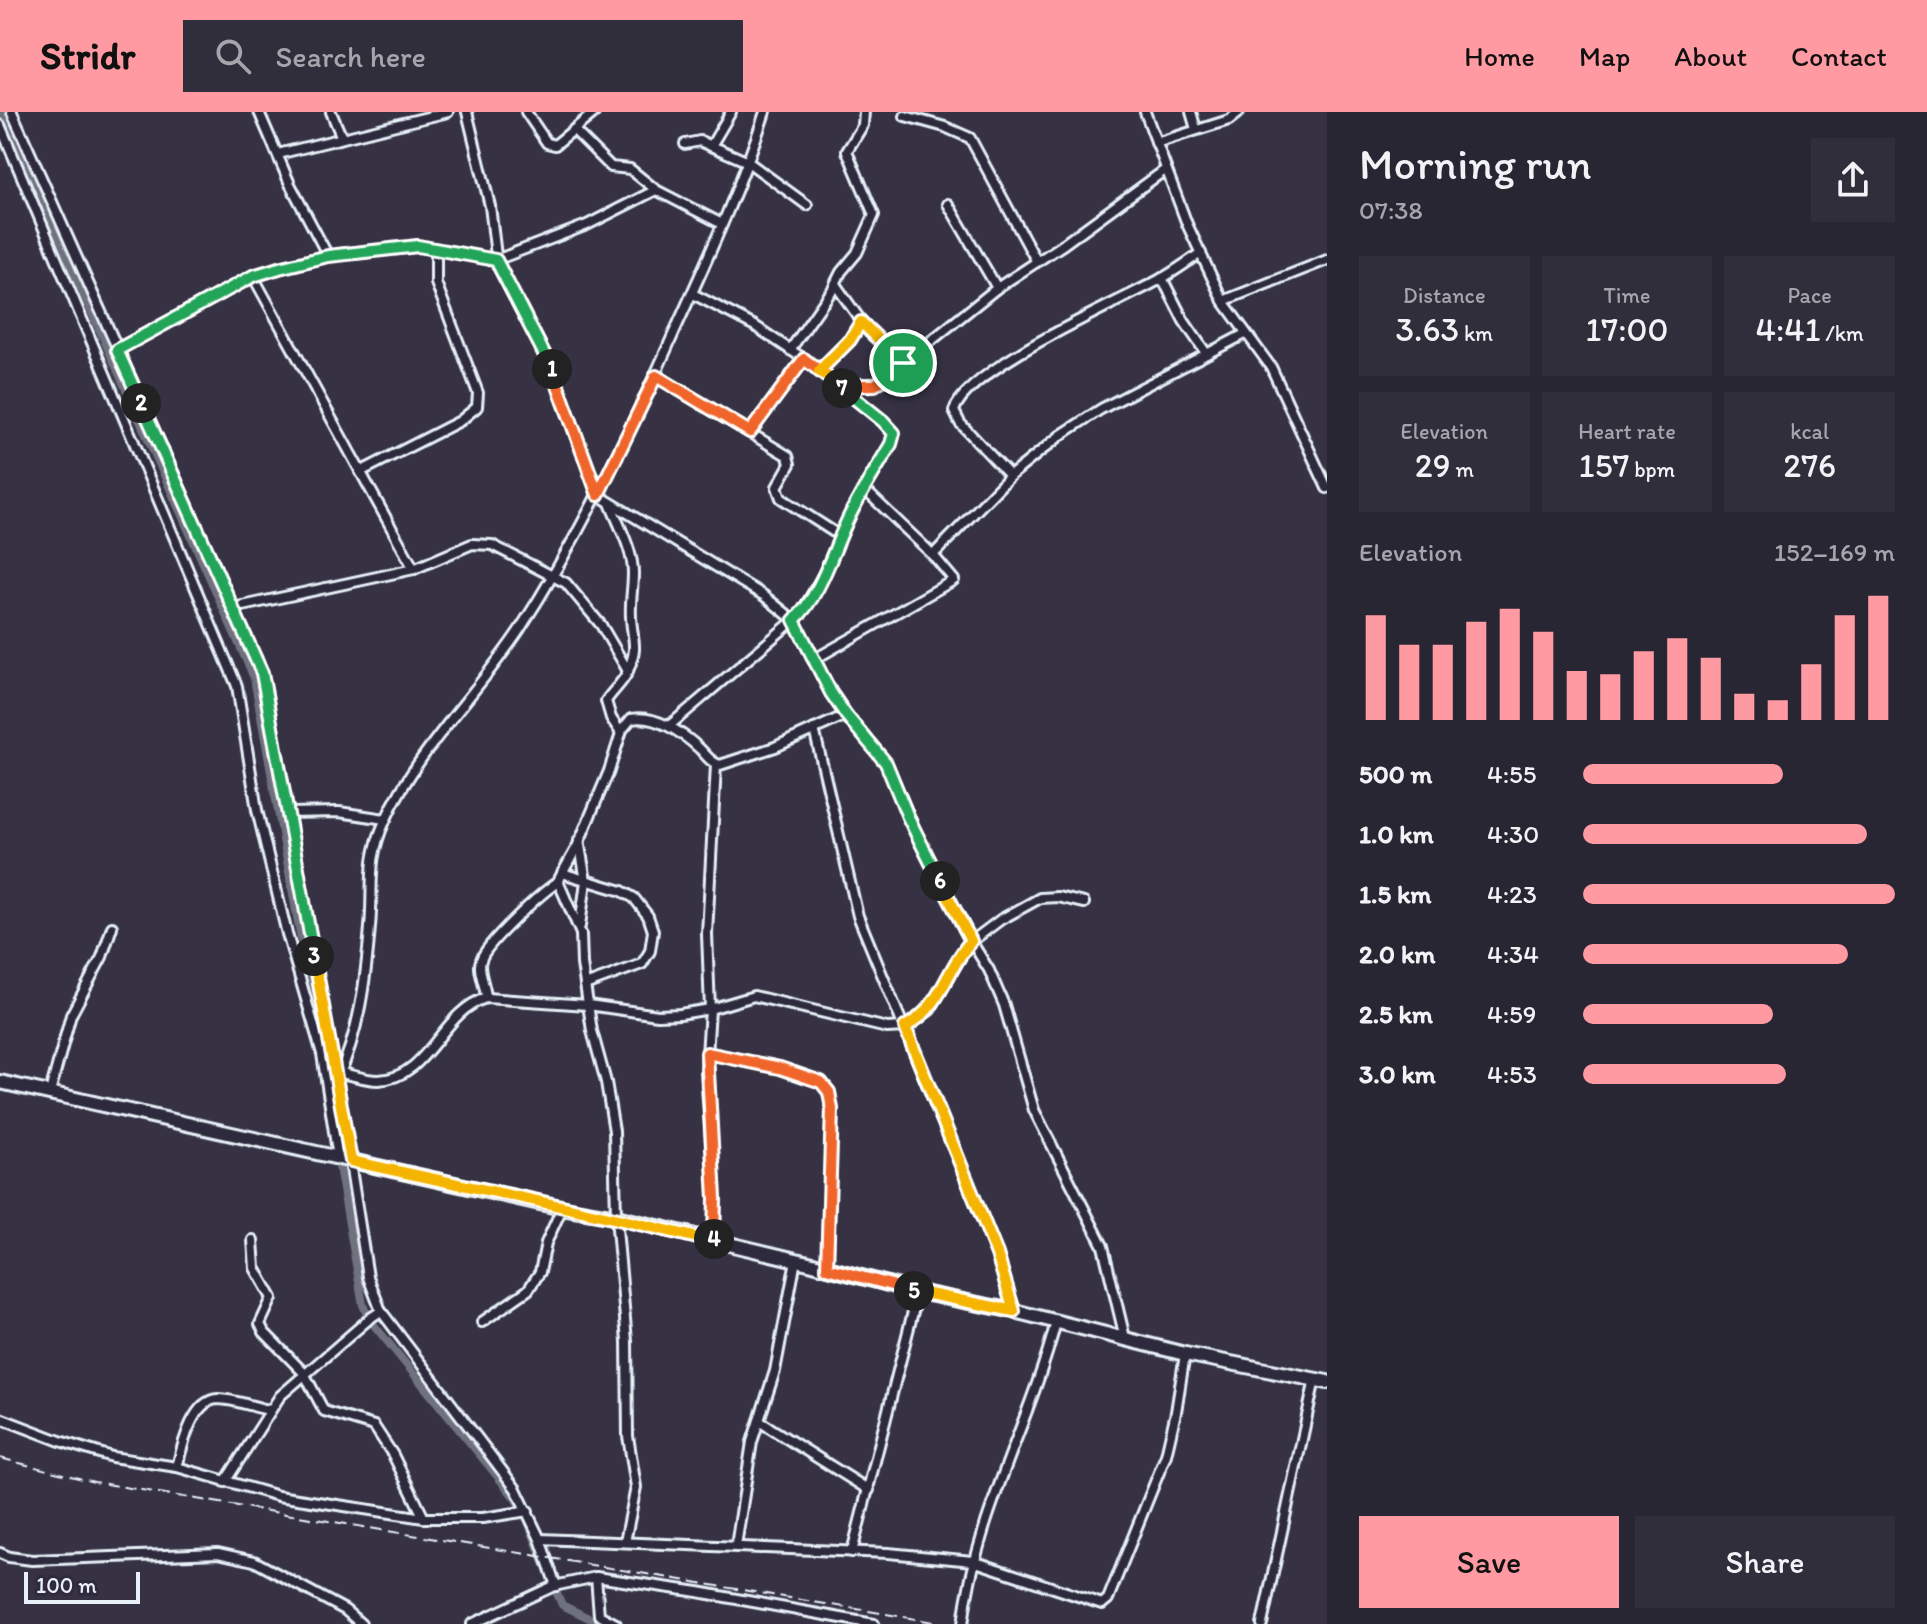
<!DOCTYPE html>
<html lang="en">
<head>
<meta charset="utf-8">
<style>
	:root { --surface:#282633; --page:#302e3b; --text:#f1f3f6; --muted:#a5a5ac; --accent:#ff9aa2 }
	body { margin:0; font-family:Itim,sans-serif; background:var(--page); color:var(--text); height:100vh; display:flex; flex-direction:column; font-size:30px; white-space:nowrap }
	* { box-sizing:border-box; margin:0 }
	p { font-size:26px; color:var(--muted) }
	.icon { flex:none; width:44px; height:44px; fill:none; stroke:currentColor; stroke-width:2; stroke-linecap:round; stroke-linejoin:round }
	.map { position:relative; flex:1; overflow:hidden }
	.sheet { display:flex; flex-direction:column; background:var(--surface); width:600px }
	.sheet>* { flex:none }
	.scale { position:absolute; left:24px; bottom:20px; width:116px; box-sizing:border-box; padding-left:8px; border:4px solid #e8f1f8; border-top:0; font-size:22px; line-height:28px; white-space:nowrap; color:#e8f1f8; -webkit-text-stroke:6px #2f2a3d; paint-order:stroke }
	.pin { position:absolute; display:grid; place-items:center; width:68px; height:68px; color:#fff; margin:-34px; border:4px solid #fff; border-radius:50%; box-shadow:0 2px 8px #0007 }
	.km { position:absolute; width:40px; height:40px; margin:-20px; border-radius:50%; background:#222; color:#fff; font-size:22px; line-height:40px; text-align:center }
	.round { display:grid; place-items:center; flex:none; width:84px; height:84px; border-radius:0px; background:var(--page) }
	.headline { display:flex; align-items:center; justify-content:space-between; height:136px; padding:0 32px }
	h1 { font-size:44px; font-weight:600; line-height:60px }
	.metrics { display:grid; grid-template-columns:repeat(3,1fr); gap:12px; height:136px; padding:8px 32px }
	.metrics div { display:grid; align-content:center; border-radius:0px; background:var(--page); text-align:center }
	.metrics b { font-size:34px; font-weight:600 }
	.metrics small { font-size:22px; font-weight:400 }
	.metrics p { font-size:22px }
	.chart { height:224px; padding:16px 32px }
	.chart p { display:flex; justify-content:space-between }
	.chart svg { width:100%; height:144px; margin-top:8px; stroke:var(--accent); stroke-width:6 }
	.primary-button { display:flex; gap:16px; margin-top:auto; padding:16px 32px }
	.primary-button a { flex:1; height:92px; border-radius:0px; background:var(--accent); color:#111; font-size:32px; font-weight:600; line-height:92px; text-align:center }
	.primary-button a+a { background:var(--page); color:var(--text) }
	ul { padding:0 32px; list-style:none; font-size:26px }
	li { display:grid; grid-template-columns:128px 96px 1fr; align-items:center; height:60px }
	li i { height:20px; border-radius:10px; background:var(--accent) }
	header { display:flex; align-items:center; gap:48px; box-sizing:border-box; height:112px; padding:0 40px; background:var(--accent); color:#111 }
	header strong { font-size:38px }
	nav { display:flex; gap:44px; margin-inline-start:auto; font-size:28px }
	.search { width:560px; height:72px; background:var(--page); display:flex; align-items:center; gap:20px; box-sizing:border-box; padding:0 28px; border-radius:0px; color:var(--muted); font-size:30px }
	main { display:flex; flex:1; min-height:0 }
	.map>svg:first-child { display:block }
	.lines { fill:none; stroke-linecap:round; stroke-linejoin:round }
	.canal { stroke:#70717f; stroke-width:8 }
	.street-casing { stroke:#e8f1f8; stroke-width:14 }
	.secondary-casing { stroke:#e8f1f8; stroke-width:18 }
	.street { stroke:#2f2a3d; stroke-width:8 }
	.secondary { stroke:#2f2a3d; stroke-width:12 }
	.rail { stroke:#e8f1f8; stroke-width:2; stroke-dasharray:12 6; stroke-linecap:butt }
	.split-1-casing { stroke:#fff; stroke-width:16 }
	.split-2-casing { stroke:#fff; stroke-width:16 }
	.split-3-casing { stroke:#fff; stroke-width:16 }
	.split-4-casing { stroke:#fff; stroke-width:16 }
	.split-5-casing { stroke:#fff; stroke-width:16 }
	.split-6-casing { stroke:#fff; stroke-width:16 }
	.split-7-casing { stroke:#fff; stroke-width:16 }
	.split-8-casing { stroke:#fff; stroke-width:16 }
	.split-1 { stroke:#f0652b; stroke-width:10 }
	.split-2 { stroke:#22a559; stroke-width:10 }
	.split-3 { stroke:#22a559; stroke-width:10 }
	.split-4 { stroke:#f5b400; stroke-width:10 }
	.split-5 { stroke:#f0652b; stroke-width:10 }
	.split-6 { stroke:#f5b400; stroke-width:10 }
	.split-7 { stroke:#22a559; stroke-width:10 }
	.split-8 { stroke:#f5b400; stroke-width:10 }
</style>
</head>
<body>
<header>
<strong>Stridr</strong>
<div class="search"><svg class="icon" aria-label="search" viewBox="0 0 24 24"><circle cx="10" cy="10" r="6"/><path d="M15 15l6 6"/></svg>Search here</div>
<nav><a>Home</a><a>Map</a><a>About</a><a>Contact</a></nav>
</header>
<main>
<div class="map">
<svg width="1327" height="1512" viewBox="0 0 1327 1512">
	<rect width="100%" height="100%" fill="#363244"/>
	<filter id="ink" filterUnits="userSpaceOnUse"><feTurbulence type="fractalNoise" baseFrequency=".0125" numOctaves="2"/><feDisplacementMap in="SourceGraphic" scale="16" xChannelSelector="R" yChannelSelector="G"/><feConvolveMatrix kernelMatrix="1 2 1 2 8 2 1 2 1" color-interpolation-filters="sRGB"/></filter>
	<g filter="url(#ink)">
		<g class="lines">
			<g class="canal">
				<polyline points="3,0 254,566 317,915"/>
				<polyline points="337,1043 363,1193 369,1207 515,1386 527,1407 544,1451"/>
				<polyline points="551,1468 562,1493 601,1512"/>
			</g>
			<g class="street-casing">
				<g id="street">
					<polyline points="12,0 262,561 337,968 368,1165 381,1199 516,1377 540,1427 556,1474"/>
					<polyline points="259,0 290,72 328,144"/>
					<polyline points="331,0 342,26"/>
					<polyline points="467,0 490,94 497,152 549,250 598,383 763,483 794,508 831,581 846,603 886,651 917,724 971,829 989,858 1004,893 1034,998 1103,1134 1125,1226"/>
					<polyline points="526,0 547,31 555,33 595,0"/>
					<polyline points="864,0 863,13 847,39 874,103 857,141 841,160 835,172 869,220 903,251"/>
					<polyline points="1145,0 1187,112 1223,189 1271,255 1327,376"/>
					<polyline points="1191,0 1196,17"/>
					<polyline points="905,4 945,15 970,26 1037,150"/>
					<polyline points="0,13 237,574 257,698 287,822 322,942 338,1046"/>
					<polyline points="575,19 611,55 630,57 656,78 722,112"/>
					<polyline points="1156,31 1229,8 1239,0"/>
					<polyline points="685,32 700,29 748,50 807,93"/>
					<polyline points="711,34 731,0"/>
					<polyline points="278,42 448,0"/>
					<polyline points="948,92 997,176"/>
					<polyline points="253,164 414,457"/>
					<polyline points="1162,166 1184,209 1206,241"/>
					<polyline points="1223,189 1327,148"/>
					<polyline points="117,238 253,164 279,156 328,144 418,134 496,148 587,113 656,78"/>
					<polyline points="790,238 835,174"/>
					<polyline points="819,259 850,228 861,210"/>
					<polyline points="656,264 788,344 790,352 777,375 781,386 840,424"/>
					<polyline points="838,273 868,274 881,269 997,176 1061,134 1165,58"/>
					<polyline points="750,320 804,247"/>
					<polyline points="360,360 460,309 477,295 478,281 436,171 436,137"/>
					<path d="M1010 364 960 311 954 299C966 257 1117 191 1159 168 1174 160 1187 150 1201 141"/>
					<path d="M610 391C618 412 633 438 633 461 633 476 630 490 631 505 632 529 639 533 628 559 623 571 613 578 606 589L611 606 621 621"/>
					<polyline points="933,443 1010,364 1061,323 1101,297 1245,222"/>
					<polyline points="233,496 414,457 472,432 492,433 566,471 601,513 628,559"/>
					<polyline points="813,548 954,468 933,443 865,378"/>
					<polyline points="669,614 800,503 825,460 852,398 891,332 894,321 883,309 804,247 755,214 693,182"/>
					<polyline points="814,617 858,804 997,1142 1014,1199"/>
					<polyline points="288,701 339,700 385,707"/>
					<polyline points="579,728 586,769 580,814"/>
					<polyline points="562,761 622,779 634,786 648,804 653,819 650,839 642,852 585,873"/>
					<path d="M486 886C486 875 477 858 481 848 486 831 542 780 558 770"/>
					<polyline points="707,941 780,956 821,970 829,980 832,997 827,1156"/>
					<path d="M341 961C352 963 366 968 378 968 429 967 441 899 486 886L588 893 658 903 680 902 710 897 754 884 887 916 905 915 930 898 968 832 1000 808 1040 786 1058 785 1084 791"/>
					<path d="M337 968C359 922 366 866 370 815 374 774 366 750 385 709 417 638 477 582 520 517 580 424 628 324 673 223 706 150 740 77 765 0"/>
					<polyline points="50,980 71,903 102,845 112,815"/>
					<polyline points="253,1128 255,1156 272,1186 260,1212 264,1220 304,1261 324,1299 374,1314 393,1343 424,1406"/>
					<polyline points="714,1130 715,1086 706,959 710,897 707,822 716,653"/>
					<polyline points="482,1210 528,1178 540,1160 546,1131 562,1096"/>
					<polyline points="0,1306 60,1329 112,1345 177,1355 278,1384 424,1406 483,1406 528,1399"/>
					<polyline points="759,1309 869,1378"/>
					<path d="M177 1355C182 1335 192 1288 218 1287 234 1287 253 1295 269 1298"/>
					<polyline points="225,1370 280,1284 369,1207 381,1199"/>
					<polyline points="540,1427 888,1441 973,1449 1102,1492 1108,1487 1166,1343 1176,1300 1185,1242"/>
					<path d="M625 1430 636 1375 628 1324 627 1229 616 1105 614 1019 606 970 592 919 582 852 581 822 558 769 577 735 609 659 622 618 631 607C655 602 683 621 700 637 707 644 711 651 720 653L775 635 846 603"/>
					<polyline points="736,1434 752,1330 775,1259 796,1148"/>
					<polyline points="852,1440 918,1180"/>
					<polyline points="0,1441 9,1445 32,1448 218,1441 254,1449 345,1498 361,1512"/>
					<polyline points="596,1465 599,1503 616,1512"/>
					<polyline points="472,1512 554,1474 596,1465 698,1480 874,1512"/>
					<path d="M963 1512C976 1402 1029 1314 1056 1210"/>
					<polyline points="1262,1512 1315,1267"/>
				</g>
			</g>
			<g class="secondary-casing">
				<polyline id="secondary" points="0,970 562,1096 616,1105 813,1152 918,1180 1014,1199 1185,1242 1327,1270"/>
			</g>
			<use href="#street" class="street"/>
			<use href="#secondary" class="secondary"/>
			<polyline class="rail" points="0,1346 94,1370 946,1512"/>
		</g>
	</g>
	<g class="lines" filter="url(#ink)">
		<g class="split-1-casing">
			<polyline id="split-1" points="552,257 598,383 656,264 750,320 804,247 838,273 875,273 903,251"/>
		</g>
		<g class="split-2-casing">
			<polyline id="split-2" points="141,291 117,238 253,164 279,156 328,144 418,134 496,148 552,257"/>
		</g>
		<g class="split-3-casing">
			<polyline id="split-3" points="141,291 262,561 314,844"/>
		</g>
		<g class="split-4-casing">
			<path id="split-4" d="M314 844 351 1049C472 1076 594 1099 714 1130V1127"/>
		</g>
		<g class="split-5-casing">
			<polyline id="split-5" points="714,1127 715,1086 707,941 780,956 821,970 829,980 832,997 827,1156 914,1179"/>
		</g>
		<g class="split-6-casing">
			<path id="split-6" d="M914 1179 1014 1199 997 1142 905 915C943 894 944 860 971 829L940 769"/>
		</g>
		<g class="split-7-casing">
			<path id="split-7" d="M842 276 883 309 894 321 891 332C877 356 862 379 850 403 834 434 821 485 794 508L831 581 846 603 886 651 908 705 940 769"/>
		</g>
		<g class="split-8-casing">
			<polyline id="split-8" points="842,276 819,259 850,228 861,210 903,251"/>
		</g>
		<use href="#split-1" class="split-1"/>
		<use href="#split-2" class="split-2"/>
		<use href="#split-3" class="split-3"/>
		<use href="#split-4" class="split-4"/>
		<use href="#split-5" class="split-5"/>
		<use href="#split-6" class="split-6"/>
		<use href="#split-7" class="split-7"/>
		<use href="#split-8" class="split-8"/>
	</g>
</svg>
<div class="scale">100 m</div>
<div class="pin" style="left:903px;top:251px;background:#1e9e55"><svg class="icon" aria-label="arrive" viewBox="0 0 24 24"><path d="M6 21V4h12l-3 4 3 4H6"/></svg></div>
<b class="km" style="left:552px;top:257px">1</b>
<b class="km" style="left:141px;top:291px">2</b>
<b class="km" style="left:314px;top:844px">3</b>
<b class="km" style="left:714px;top:1127px">4</b>
<b class="km" style="left:914px;top:1179px">5</b>
<b class="km" style="left:940px;top:769px">6</b>
<b class="km" style="left:842px;top:276px">7</b>
</div>
<section class="sheet">
<div class="headline"><div><h1>Morning run</h1><p>07:38</p></div><a class="round"><svg class="icon" aria-label="share" viewBox="0 0 24 24"><path d="M12 15V3M7 8l5-5 5 5M5 13v7h14v-7"/></svg></a></div>
<div class="metrics">
<div><p>Distance</p><b>3.63<small> km</small></b></div>
<div><p>Time</p><b>17:00</b></div>
<div><p>Pace</p><b>4:41<small> /km</small></b></div>
</div>
<div class="metrics">
<div><p>Elevation</p><b>29<small> m</small></b></div>
<div><p>Heart rate</p><b>157<small> bpm</small></b></div>
<div><p>kcal</p><b>276</b></div>
</div>
<div class="chart"><p><span>Elevation</span>152–169 m</p>
<svg viewBox="0 0 160 44" preserveAspectRatio="none"><path d="M5 44V12M15 44V21M25 44V21M35 44V14M45 44V10M55 44V17M65 44V29M75 44V30M85 44V23M95 44V19M105 44V25M115 44V36M125 44V38M135 44V27M145 44V12M155 44V6"/></svg>
</div>
<ul>
<li><b>500 m</b>4:55<i style="width:64%"></i></li>
<li><b>1.0 km</b>4:30<i style="width:91%"></i></li>
<li><b>1.5 km</b>4:23<i style="width:100%"></i></li>
<li><b>2.0 km</b>4:34<i style="width:85%"></i></li>
<li><b>2.5 km</b>4:59<i style="width:61%"></i></li>
<li><b>3.0 km</b>4:53<i style="width:65%"></i></li>
</ul>
<div class="primary-button"><a>Save</a><a>Share</a></div>
</section>
</main>
</body>
</html>
